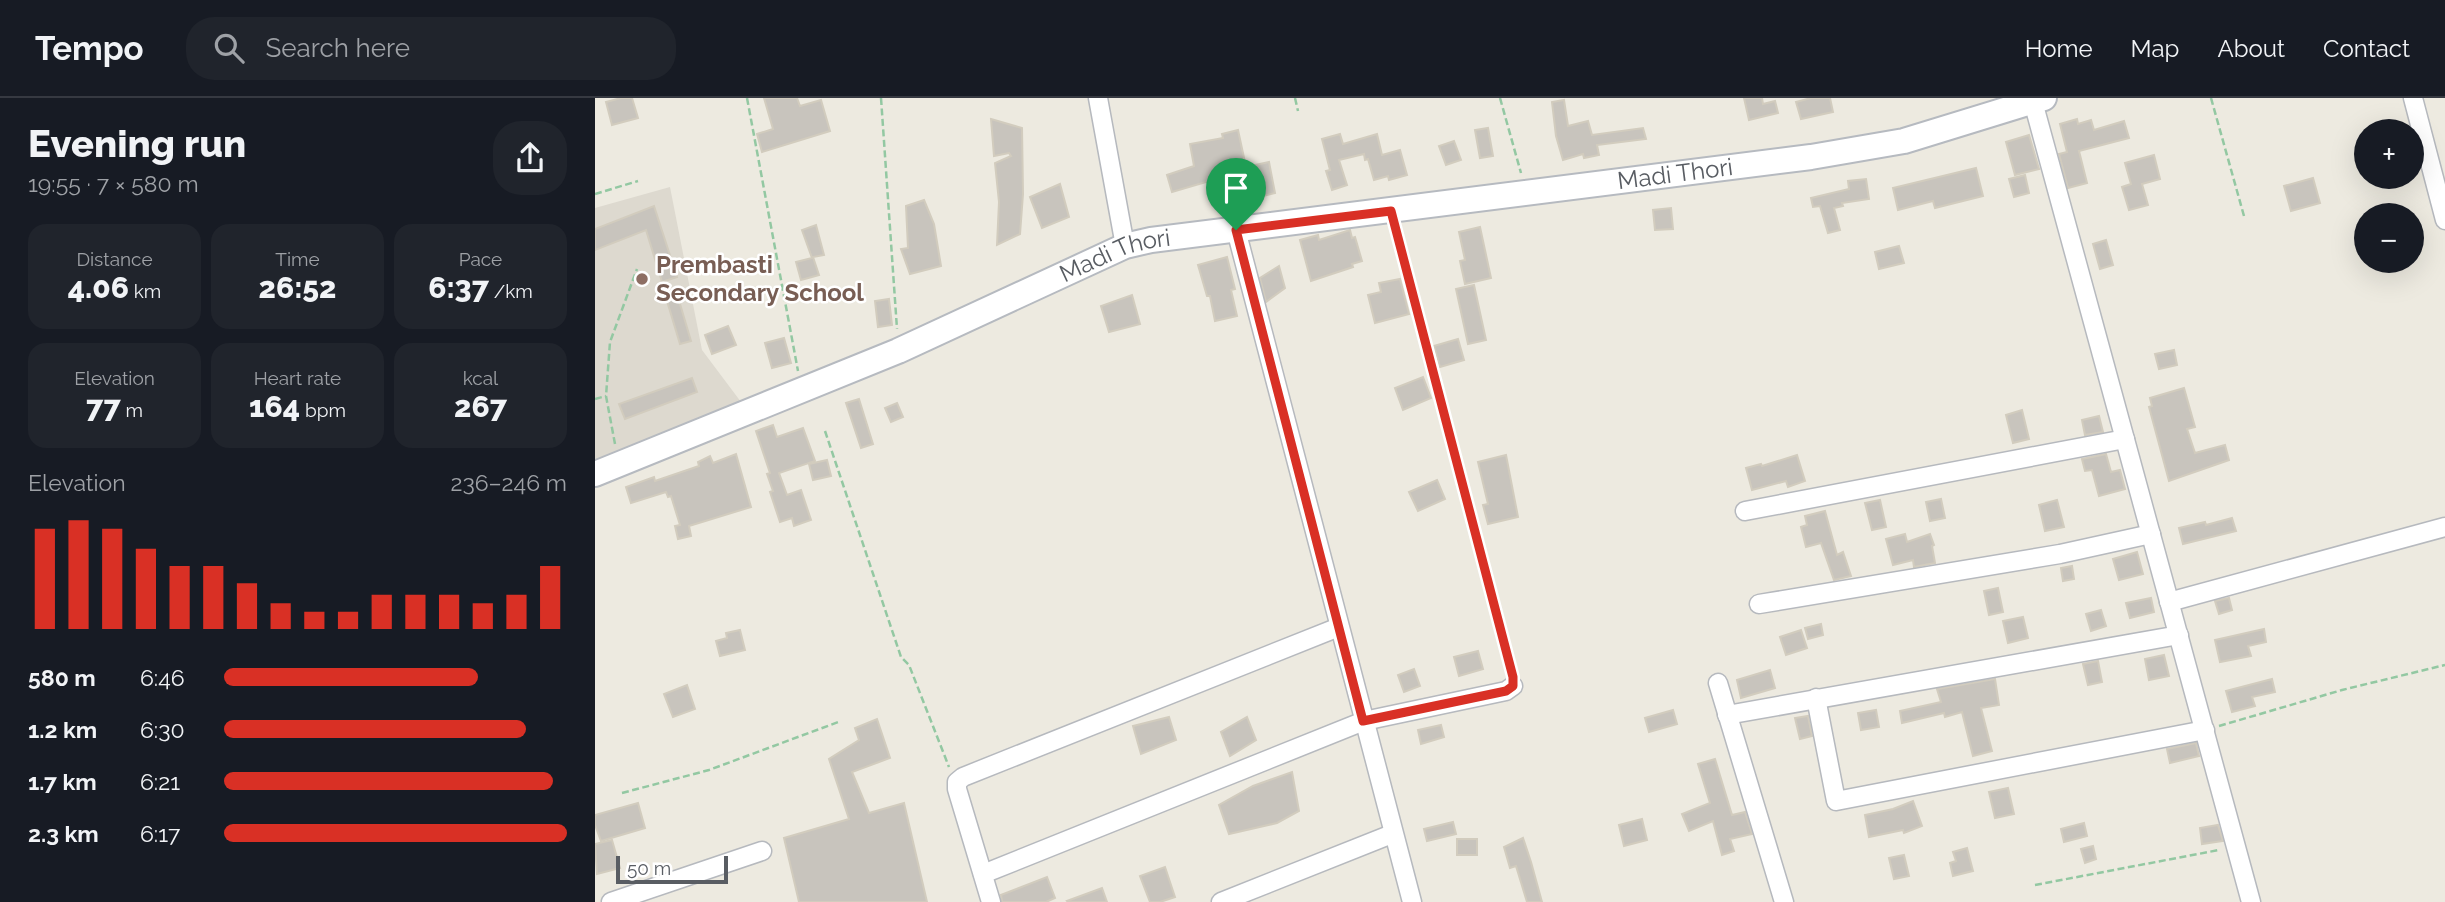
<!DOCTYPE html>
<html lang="en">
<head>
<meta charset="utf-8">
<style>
	:root { --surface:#171b24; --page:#20242c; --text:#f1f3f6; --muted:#9ea1a6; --line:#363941; --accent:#d93025 }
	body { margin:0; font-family:Raleway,sans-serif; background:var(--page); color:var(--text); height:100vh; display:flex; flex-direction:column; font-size:26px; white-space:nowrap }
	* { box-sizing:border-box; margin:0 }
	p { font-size:23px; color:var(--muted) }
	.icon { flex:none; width:38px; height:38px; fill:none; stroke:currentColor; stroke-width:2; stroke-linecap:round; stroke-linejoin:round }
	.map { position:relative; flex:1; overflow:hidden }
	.details { display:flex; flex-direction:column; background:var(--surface); width:595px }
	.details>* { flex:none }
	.fabs { position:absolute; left:1759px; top:21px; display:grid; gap:14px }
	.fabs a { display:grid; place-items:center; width:70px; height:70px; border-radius:50%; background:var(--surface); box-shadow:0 7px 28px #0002; font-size:35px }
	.scale { position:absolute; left:21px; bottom:18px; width:112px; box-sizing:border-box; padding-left:7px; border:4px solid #595d63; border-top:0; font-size:19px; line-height:24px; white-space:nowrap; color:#595d63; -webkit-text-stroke:5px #fff; paint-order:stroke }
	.pin { position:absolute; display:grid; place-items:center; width:60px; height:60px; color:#fff; margin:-72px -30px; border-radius:50% 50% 50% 0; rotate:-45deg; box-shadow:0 0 7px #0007 }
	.pin .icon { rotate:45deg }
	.round { display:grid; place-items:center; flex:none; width:74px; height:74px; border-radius:28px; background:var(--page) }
	.overview { display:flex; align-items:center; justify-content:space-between; height:119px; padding:0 28px }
	h1 { font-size:38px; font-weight:800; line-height:52px }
	.stats { display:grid; grid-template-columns:repeat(3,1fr); gap:10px; height:119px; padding:7px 28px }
	.stats div { display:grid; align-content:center; border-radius:18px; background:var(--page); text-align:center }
	.stats b { font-size:30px; font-weight:800 }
	.stats small { font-size:19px; font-weight:400 }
	.stats p { font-size:19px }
	.chart { height:196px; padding:14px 28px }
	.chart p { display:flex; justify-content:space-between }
	.chart svg { width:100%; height:126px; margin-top:7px; stroke:var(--accent); stroke-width:6 }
	ul { padding:0 28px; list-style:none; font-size:23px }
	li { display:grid; grid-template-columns:112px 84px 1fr; align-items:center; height:52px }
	li i { height:18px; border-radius:9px; background:var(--accent) }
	header { display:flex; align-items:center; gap:42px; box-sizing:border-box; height:98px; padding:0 35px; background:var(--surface); border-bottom:2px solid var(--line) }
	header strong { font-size:33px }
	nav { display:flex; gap:38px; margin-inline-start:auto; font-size:24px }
	.search { width:490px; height:63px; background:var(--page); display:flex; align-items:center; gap:18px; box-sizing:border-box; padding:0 24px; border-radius:28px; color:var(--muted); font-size:26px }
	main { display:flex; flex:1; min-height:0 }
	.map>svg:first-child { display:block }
	.education { fill:#ddd9cf }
	.building { fill:#c8c4bd; stroke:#d2ccbe; stroke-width:2 }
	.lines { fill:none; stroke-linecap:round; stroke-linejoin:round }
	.street-casing { stroke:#b6b9be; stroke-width:21 }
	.secondary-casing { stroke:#b6bac0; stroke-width:28 }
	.path { stroke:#93c8a2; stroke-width:2.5; stroke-dasharray:7 3.5; stroke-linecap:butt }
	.street { stroke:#fff; stroke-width:18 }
	.secondary { stroke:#fff; stroke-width:24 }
	.route-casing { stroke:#fff; stroke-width:14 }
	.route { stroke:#d93025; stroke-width:9 }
	.education-dot { fill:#8d6e63; stroke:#fff; stroke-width:2.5 }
	.labels { text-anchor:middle; stroke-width:5; stroke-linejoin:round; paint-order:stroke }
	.street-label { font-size:24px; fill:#595d63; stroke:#fff }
	.education-label { font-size:24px; font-weight:bold; fill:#785e54; stroke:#fff; text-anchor:start }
</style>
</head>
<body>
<header>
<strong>Tempo</strong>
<div class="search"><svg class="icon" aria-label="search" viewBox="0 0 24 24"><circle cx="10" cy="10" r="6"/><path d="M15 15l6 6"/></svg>Search here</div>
<nav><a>Home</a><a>Map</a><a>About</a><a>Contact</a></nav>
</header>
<main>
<section class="details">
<div class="overview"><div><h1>Evening run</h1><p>19:55 · 7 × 580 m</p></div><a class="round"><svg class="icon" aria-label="share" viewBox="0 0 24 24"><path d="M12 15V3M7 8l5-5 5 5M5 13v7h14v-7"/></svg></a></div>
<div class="stats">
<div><p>Distance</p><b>4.06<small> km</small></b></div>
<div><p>Time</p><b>26:52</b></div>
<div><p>Pace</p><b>6:37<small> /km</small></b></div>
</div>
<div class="stats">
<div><p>Elevation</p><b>77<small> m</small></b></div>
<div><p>Heart rate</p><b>164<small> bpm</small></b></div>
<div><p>kcal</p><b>267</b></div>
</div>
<div class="chart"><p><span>Elevation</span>236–246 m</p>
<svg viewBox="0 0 160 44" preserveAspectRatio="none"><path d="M5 44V9M15 44V6M25 44V9M35 44V16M45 44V22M55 44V22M65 44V28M75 44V35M85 44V38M95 44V38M105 44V32M115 44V32M125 44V32M135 44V35M145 44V32M155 44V22"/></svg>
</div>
<ul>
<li><b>580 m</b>6:46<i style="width:74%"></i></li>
<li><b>1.2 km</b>6:30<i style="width:88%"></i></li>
<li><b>1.7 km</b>6:21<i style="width:96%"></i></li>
<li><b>2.3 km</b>6:17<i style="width:100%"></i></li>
</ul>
</section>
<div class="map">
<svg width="1850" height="804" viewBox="0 0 1850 804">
	<rect width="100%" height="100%" fill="#edeae0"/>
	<polygon class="education" points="75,89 107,252 149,308 0,363 0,110"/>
	<g class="building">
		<polygon points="26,0 37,0 43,20 17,27 11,4"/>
		<polygon points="169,0 202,0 205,8 226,2 235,33 167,54 162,36 178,31"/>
		<polygon points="1149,0 1167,0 1168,6 1180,3 1183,15 1154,22"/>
		<polygon points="1216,0 1235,0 1238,14 1206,21 1201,4"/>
		<polygon points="969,2 973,28 993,23 997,37 1048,30 1051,41 1002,47 1004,57 989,60 988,56 968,62 961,38 957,4"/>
		<polygon points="396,21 427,30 428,96 425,136 402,147 404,104 400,65 416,58 414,55 399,58"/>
		<polygon points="1482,21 1483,26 1496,22 1499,32 1529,23 1534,40 1484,53 1492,85 1473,90 1464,56 1472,54 1465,26"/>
		<polygon points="893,30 898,58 885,60 880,32"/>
		<polygon points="643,32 651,69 674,64 680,95 664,99 663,93 633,99 628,79 577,94 572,77 599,68 595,46 628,40 627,36"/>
		<polygon points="745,36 748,46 782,36 787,57 805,52 812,77 794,82 793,78 779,82 773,61 770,62 769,56 744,62 752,87 737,92 731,73 735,72 727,41"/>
		<polygon points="1434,37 1444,71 1420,77 1411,44"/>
		<polygon points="859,43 866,62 851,67 844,48"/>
		<polygon points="1559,57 1565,81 1547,86 1553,107 1534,112 1527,89 1536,86 1530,65"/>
		<polygon points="1381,70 1388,98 1340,110 1338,103 1303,112 1298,90"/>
		<polygon points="1430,77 1434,95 1419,99 1414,81"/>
		<polygon points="1718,80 1725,105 1696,113 1689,88"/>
		<polygon points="1271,81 1274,101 1247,105 1248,108 1239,110 1245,132 1233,135 1225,108 1218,109 1216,100 1254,91 1253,83"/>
		<polygon points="465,86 474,119 447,130 435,99"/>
		<polygon points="329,102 339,126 346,168 315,176 306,151 313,150 311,108"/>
		<polygon points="59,108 82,179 67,184 51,132 0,152 0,131"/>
		<polygon points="1076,110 1078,131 1060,132 1058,112"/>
		<polygon points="221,127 229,157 218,159 224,177 206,182 201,164 217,160 207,132"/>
		<polygon points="885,129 896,180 870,186 865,163 870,162 864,134"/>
		<polygon points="755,132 757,140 760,139 767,163 757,166 758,169 716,183 705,142 723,137 724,142"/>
		<polygon points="1511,142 1518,167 1505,171 1498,146"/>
		<polygon points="1304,148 1309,165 1284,171 1280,154"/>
		<polygon points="632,159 640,191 636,192 642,218 620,223 615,198 612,198 603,167"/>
		<polygon points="684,168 690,190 671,204 665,180"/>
		<polygon points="805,181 814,216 780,225 773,197 786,194 784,185"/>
		<polygon points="879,187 891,242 873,246 861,191"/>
		<polygon points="80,189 96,243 85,246 69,193"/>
		<polygon points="537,197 545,226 514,234 506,208"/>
		<polygon points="294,201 297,227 283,229 280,203"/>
		<polygon points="133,228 141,247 117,256 110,237"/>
		<polygon points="189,240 196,265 177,270 170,245"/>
		<polygon points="863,241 869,262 845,269 839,248"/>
		<polygon points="1579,252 1582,267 1564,271 1560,256"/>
		<polygon points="828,279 836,300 808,312 800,290"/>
		<polygon points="97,280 102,294 30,321 24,306"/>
		<polygon points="1589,290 1600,329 1592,331 1600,355 1630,347 1634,362 1574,383 1554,309 1557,308 1555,300"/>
		<polygon points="264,301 278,346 266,350 251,305"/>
		<polygon points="302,305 308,319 296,324 290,310"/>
		<polygon points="1427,312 1434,341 1418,345 1411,317"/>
		<polygon points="1504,318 1508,334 1490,337 1487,322"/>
		<polygon points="178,327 182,339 208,330 220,363 184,375 192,397 206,392 216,422 199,428 197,420 185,424 175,394 178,393 172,376 175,375 161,333"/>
		<polygon points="141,356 156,409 94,428 96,438 83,441 80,428 85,427 76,398 73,399 71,394 36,405 31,389 59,379 60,383 104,368 103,364 115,358 118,365"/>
		<polygon points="1511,356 1516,374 1525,372 1530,391 1504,398 1497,372 1490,373 1487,361"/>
		<polygon points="911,357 923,419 893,426 888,407 893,406 883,364"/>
		<polygon points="1202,357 1210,383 1193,389 1191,383 1157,392 1151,370 1166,366 1167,368"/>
		<polygon points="232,362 236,378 218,382 214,366"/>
		<polygon points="842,382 850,401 823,413 814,394"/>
		<polygon points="1346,401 1350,420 1335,423 1331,404"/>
		<polygon points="1285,402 1291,429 1277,432 1270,405"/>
		<polygon points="1462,402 1469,429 1450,433 1444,407"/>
		<polygon points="1230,413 1242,457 1248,454 1256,478 1239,482 1226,445 1211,449 1206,429 1212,427 1210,418"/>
		<polygon points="1637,420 1641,433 1588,446 1584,430 1610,424 1611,427"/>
		<polygon points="1310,436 1312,444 1335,436 1339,447 1337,448 1340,465 1319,469 1318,462 1298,467 1291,441"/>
		<polygon points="1542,454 1548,476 1524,482 1518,461"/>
		<polygon points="1477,468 1479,481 1468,483 1466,470"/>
		<polygon points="1403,490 1408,514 1394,517 1389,493"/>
		<polygon points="1556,500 1559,514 1535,520 1531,505"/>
		<polygon points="1634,500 1637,512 1624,516 1620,503"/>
		<polygon points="1506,512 1511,528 1496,533 1491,516"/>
		<polygon points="1428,519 1433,540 1413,545 1408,523"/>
		<polygon points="1226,526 1228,537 1213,541 1210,530"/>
		<polygon points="1669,531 1671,544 1653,548 1656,558 1625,564 1620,542"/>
		<polygon points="145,532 150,552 125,558 121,543 132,540 131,535"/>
		<polygon points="1206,532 1212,550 1191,557 1185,539"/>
		<polygon points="883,553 888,571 864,578 859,559"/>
		<polygon points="1569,557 1574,578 1554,582 1550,561"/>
		<polygon points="1503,563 1507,584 1493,587 1488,566"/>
		<polygon points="819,571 825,588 809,594 803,577"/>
		<polygon points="1175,572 1180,590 1146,600 1142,582"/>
		<polygon points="1400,581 1404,607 1386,610 1397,653 1378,658 1367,614 1350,619 1349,615 1307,625 1305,613 1346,604 1342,591"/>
		<polygon points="1677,581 1680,594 1657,599 1660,608 1637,614 1631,593"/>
		<polygon points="92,587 100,611 78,619 69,596"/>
		<polygon points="1078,612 1082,626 1054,634 1050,620"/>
		<polygon points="1281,612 1284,629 1266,632 1263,615"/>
		<polygon points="1213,618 1217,638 1205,641 1200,620"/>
		<polygon points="574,619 581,642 546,656 538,628"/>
		<polygon points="652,619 661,642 635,658 626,634"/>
		<polygon points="282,621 295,660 257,674 274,715 309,705 332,804 204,804 189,740 254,721 234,661 264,642 260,630"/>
		<polygon points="846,627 849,639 826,646 823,632"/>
		<polygon points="1601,645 1604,658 1575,665 1572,651"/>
		<polygon points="1120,661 1137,717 1150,714 1157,736 1135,741 1139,753 1127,757 1118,723 1094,733 1087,716 1115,705 1103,666"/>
		<polygon points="697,674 704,713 682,725 634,736 624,707 658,688"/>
		<polygon points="1413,690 1419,716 1400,720 1394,694"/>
		<polygon points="1318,703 1327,728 1309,735 1308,732 1274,739 1270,717 1298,711"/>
		<polygon points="43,705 50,730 6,743 0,727 0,717"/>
		<polygon points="1047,721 1052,742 1029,748 1024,727"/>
		<polygon points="858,724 861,736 832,743 829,731"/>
		<polygon points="1489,725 1492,738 1469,744 1466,731"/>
		<polygon points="1623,727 1628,743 1607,746 1605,730"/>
		<polygon points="928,740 936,764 947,804 932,804 921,768 915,770 909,749"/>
		<rect x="862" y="741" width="20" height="16"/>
		<polygon points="17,742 25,770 2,776 0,746"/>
		<polygon points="1498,748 1501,761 1490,765 1486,751"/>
		<polygon points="1372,750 1378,773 1358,778 1355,765 1361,763 1358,754"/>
		<polygon points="1309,757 1314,778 1299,781 1294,760"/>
		<polygon points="570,769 580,799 565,804 555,804 545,778"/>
		<polygon points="452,779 460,800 451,804 407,804 406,797"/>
		<polygon points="507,790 512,804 473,804 472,803"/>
	</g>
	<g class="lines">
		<g class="street-casing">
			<g id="street">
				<polyline points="503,0 530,148"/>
				<polyline points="1437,0 1656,804"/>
				<polyline points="1818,0 1850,122"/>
				<polyline points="641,132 817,804"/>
				<polyline points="1150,413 1530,341"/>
				<polyline points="1574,504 1850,429"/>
				<polyline points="1164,506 1465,456 1556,436"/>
				<polyline points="1123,585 1189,804"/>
				<polyline points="1221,600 1241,703 1610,632"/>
				<polyline points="1132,617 1584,537"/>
				<polyline points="388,776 769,623 911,593 918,588"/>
				<polyline points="16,804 167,753"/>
				<polyline points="396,804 362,691 362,684 368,679 744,529"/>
				<polyline points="626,804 797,736"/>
			</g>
		</g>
		<g class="secondary-casing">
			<g id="secondary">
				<path id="s1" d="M0 376 303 253 530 148 556 142 1216 59 1309 43 1449 0"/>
			</g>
		</g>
		<g class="path">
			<polyline points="152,0 203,273"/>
			<polyline points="286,0 302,231"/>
			<polyline points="700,0 703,13"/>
			<polyline points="905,0 926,75"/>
			<polyline points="1616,0 1649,118"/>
			<polyline points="0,96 43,83"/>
			<polyline points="800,131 916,571"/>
			<polyline points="0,301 11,298"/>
			<polyline points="230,333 306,559 314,567 354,669"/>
			<polyline points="20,346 11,298 15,244 42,171"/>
			<polyline points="1624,628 1747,592 1850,567"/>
			<polyline points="27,695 114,672 246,623"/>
			<polyline points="1440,787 1624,752"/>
		</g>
		<use href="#street" class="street"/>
		<use href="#secondary" class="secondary"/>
	</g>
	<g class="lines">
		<g class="route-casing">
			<polygon id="route" points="796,113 918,579 918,588 911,593 768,623 641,132"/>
		</g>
		<use href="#route" class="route"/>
	</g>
	<circle class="education-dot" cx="47" cy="181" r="7"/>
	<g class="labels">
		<g class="street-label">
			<text dy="8" stroke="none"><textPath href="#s1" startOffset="1132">Madi Thori</textPath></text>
			<text dy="8" stroke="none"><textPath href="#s1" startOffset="565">Madi Thori</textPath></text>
		</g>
		<g class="education-label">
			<text x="61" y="175">Prembasti<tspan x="61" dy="28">Secondary School</tspan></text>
		</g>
	</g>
</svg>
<div class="fabs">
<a>+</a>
<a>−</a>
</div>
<div class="scale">50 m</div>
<div class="pin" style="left:641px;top:132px;background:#1e9e55"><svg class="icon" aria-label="arrive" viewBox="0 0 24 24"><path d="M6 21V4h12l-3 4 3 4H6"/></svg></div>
</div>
</main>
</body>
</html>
